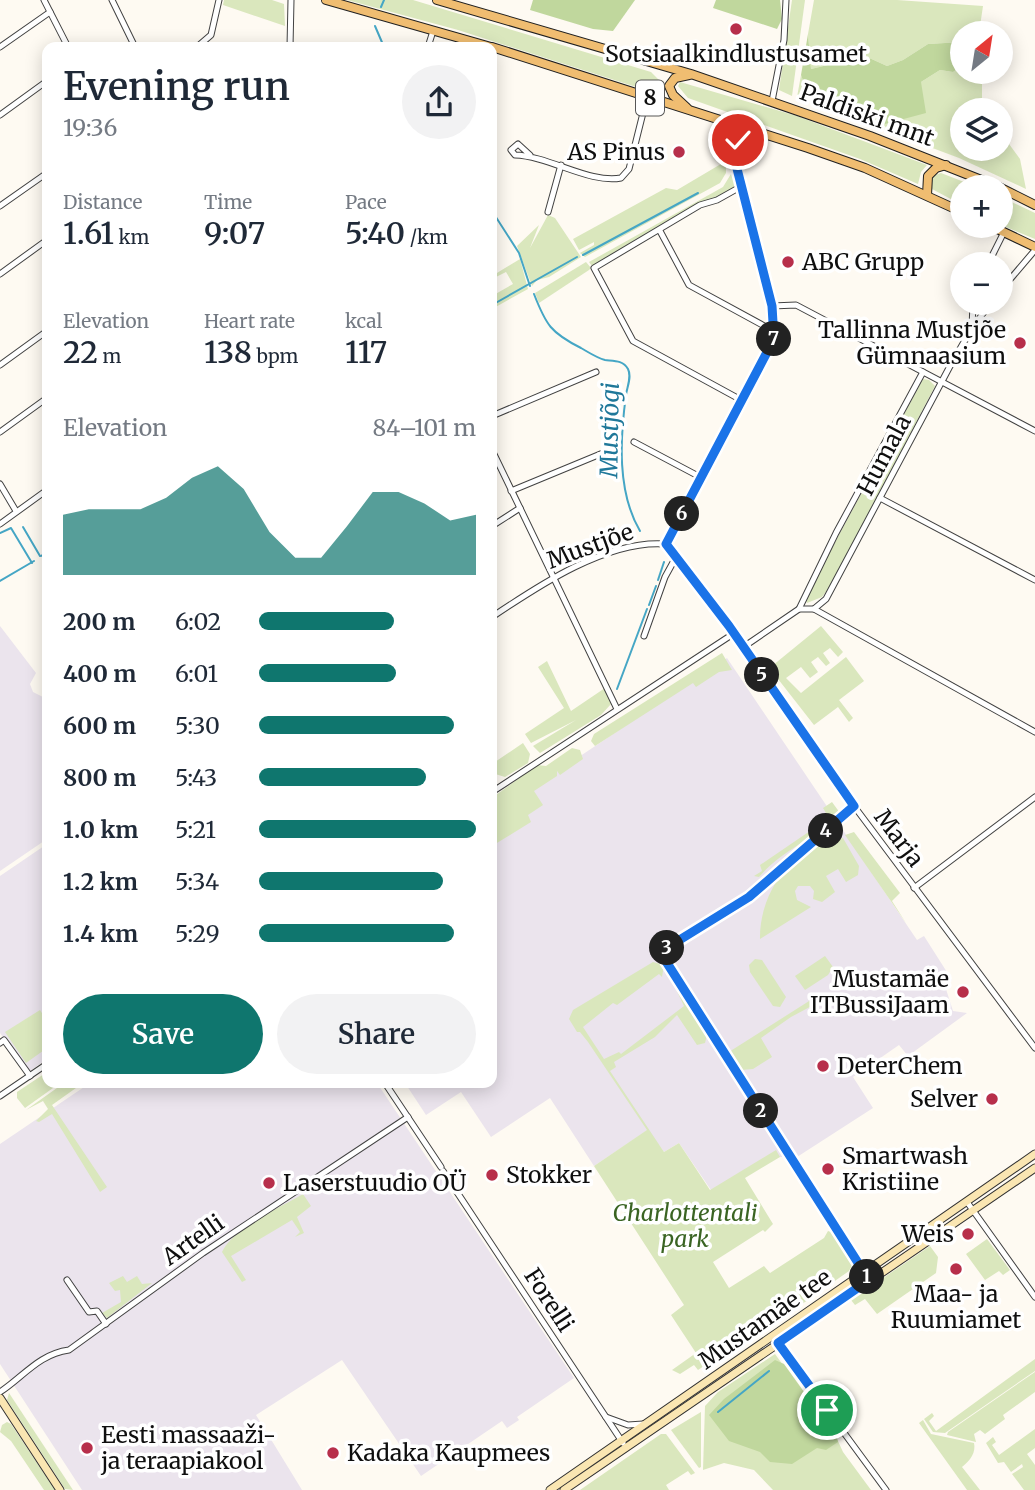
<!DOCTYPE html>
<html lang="en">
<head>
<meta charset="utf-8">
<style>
	:root { --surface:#fff; --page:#f2f2f3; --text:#1f2937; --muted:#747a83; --accent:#0f766e }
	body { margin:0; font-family:Merriweather,serif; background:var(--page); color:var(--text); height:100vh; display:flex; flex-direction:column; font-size:26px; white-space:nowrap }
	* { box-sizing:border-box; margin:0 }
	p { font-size:23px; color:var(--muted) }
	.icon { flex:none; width:38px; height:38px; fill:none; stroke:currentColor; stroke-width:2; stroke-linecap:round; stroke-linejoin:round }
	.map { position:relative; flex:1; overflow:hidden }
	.sheet { position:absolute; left:42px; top:42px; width:455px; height:1046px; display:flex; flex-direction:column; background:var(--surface); border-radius:14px; box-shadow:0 4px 18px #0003 }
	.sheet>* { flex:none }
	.needle { width:46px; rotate:30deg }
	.controls { position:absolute; left:950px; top:21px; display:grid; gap:14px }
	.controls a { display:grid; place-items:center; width:63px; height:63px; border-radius:50%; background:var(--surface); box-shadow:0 4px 18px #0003; font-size:35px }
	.pin { position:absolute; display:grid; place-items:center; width:60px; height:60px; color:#fff; margin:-30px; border:4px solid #fff; border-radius:50%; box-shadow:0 2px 7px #0007 }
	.km { position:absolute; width:35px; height:35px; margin:-18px; border-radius:50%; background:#222; color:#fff; font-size:19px; line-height:35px; text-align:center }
	.round { display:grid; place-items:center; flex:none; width:74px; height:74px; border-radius:37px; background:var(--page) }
	.overview { display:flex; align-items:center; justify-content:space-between; height:119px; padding:0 21px }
	h1 { font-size:38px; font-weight:600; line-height:52px }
	.metrics { display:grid; grid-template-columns:repeat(3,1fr); gap:10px; height:119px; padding:7px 21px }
	.metrics div { display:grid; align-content:center }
	.metrics b { font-size:30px; font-weight:600 }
	.metrics small { font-size:19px; font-weight:400 }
	.metrics p { font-size:19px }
	.chart { height:196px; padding:14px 21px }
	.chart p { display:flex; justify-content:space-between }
	.chart svg { width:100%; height:126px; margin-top:7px; fill:var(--accent); opacity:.7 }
	.action { display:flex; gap:14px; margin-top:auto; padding:14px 21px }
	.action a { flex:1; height:80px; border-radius:42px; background:var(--accent); color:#fff; font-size:28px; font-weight:600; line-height:80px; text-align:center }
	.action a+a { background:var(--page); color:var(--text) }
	ul { padding:0 21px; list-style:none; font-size:23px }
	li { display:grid; grid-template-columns:112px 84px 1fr; align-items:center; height:52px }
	li i { height:18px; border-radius:9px; background:var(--accent) }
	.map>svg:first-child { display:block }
	.industrial { fill:#ebe4ed }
	.green { fill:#dae7bd }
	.forest { fill:#c0d79d }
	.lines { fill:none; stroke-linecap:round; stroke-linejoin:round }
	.stream { stroke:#45a6c5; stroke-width:2 }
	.minor-casing { stroke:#424242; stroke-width:7 }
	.secondary-casing { stroke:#313131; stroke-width:9 }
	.primary-casing { stroke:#202020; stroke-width:10 }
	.minor { stroke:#fff; stroke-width:5 }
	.secondary { stroke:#fae6b2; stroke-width:7 }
	.primary { stroke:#f0bd71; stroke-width:8 }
	.route-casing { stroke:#fff; stroke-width:14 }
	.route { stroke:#1a73e8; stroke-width:9 }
	.poi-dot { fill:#b72f4b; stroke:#fff; stroke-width:2.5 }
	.labels { text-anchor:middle; stroke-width:7; stroke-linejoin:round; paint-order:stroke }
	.shield { fill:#fff; stroke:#575757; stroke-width:2 }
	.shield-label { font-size:21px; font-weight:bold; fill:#0f0f0f }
	.poi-label { font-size:23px; fill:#0f0f0f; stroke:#fff; text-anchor:start }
	.street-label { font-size:23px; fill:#0f0f0f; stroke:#fff }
	.park-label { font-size:23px; font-style:italic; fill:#3a6423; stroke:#fff }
	.water-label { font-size:24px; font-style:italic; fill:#1f789a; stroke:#fff }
</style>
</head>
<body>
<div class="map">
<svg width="1035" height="1490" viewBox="0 0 1035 1490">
	<rect width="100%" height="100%" fill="#fefaf2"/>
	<g class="industrial">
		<polygon points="0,626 36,673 30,684 33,692 47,699 47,839 0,871"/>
		<polygon points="727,658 917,940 924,936 952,980 945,986 953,1011 967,1013 908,1056 899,1045 853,1077 873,1108 797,1157 777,1157 713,1193 679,1143 664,1152 648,1130 594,1166 550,1098 491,1137 461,1092 426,1115 405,1083 492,1083 492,815"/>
		<polygon points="47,844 47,1059 27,1073 0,1033 0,876"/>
		<polygon points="90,1083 377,1083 574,1378 517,1417 519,1420 507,1428 502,1421 421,1476 342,1360 256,1415 302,1490 82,1490 0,1364 0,1144"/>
	</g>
	<g class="green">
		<polygon points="224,0 272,0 284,4 285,26 223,5"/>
		<polygon points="347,0 413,0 651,72 663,84 658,94 458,30"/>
		<polygon points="792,0 805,0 792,96 779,90"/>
		<polygon points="814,0 897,0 983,6 979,33 962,33 962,42 928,44 903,60 887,66 865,56 811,69 808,34"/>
		<polygon points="962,66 962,72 982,72 982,110 962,110 962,149 1001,149 1001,133 1020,159 1026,189 959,158 797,97 801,75 806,89 921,82 940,70 953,72"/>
		<polygon points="680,82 797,116 927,165 921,172 918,184 860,159 688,98 678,86"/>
		<polygon points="726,161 726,173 720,183 585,257 580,253 594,245 594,242 579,250 573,239 666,188 677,190"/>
		<polygon points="734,169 738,183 735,187 592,266 589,262 723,187"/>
		<polygon points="941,173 977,187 962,187 962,205 932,189 932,176"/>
		<polygon points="1001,197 1035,213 1035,239 1001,225"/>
		<polygon points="548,215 555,218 581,257 549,277 537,280 532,286 517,246 539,225 530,248"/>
		<polygon points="520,259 528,289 492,309 492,296 513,284 506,272 492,279 492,276"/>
		<polygon points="586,262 591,268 589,270 539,303 535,293"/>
		<polygon points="923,379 929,380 935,386 832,584 822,597 807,603 805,598"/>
		<polygon points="821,626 843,652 838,657 830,648 823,653 830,663 826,666 818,657 811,662 818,672 810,678 801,667 786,678 801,693 846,657 864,681 839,700 853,718 849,722 838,707 814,725 771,670 772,666"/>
		<polygon points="722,653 732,670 719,672 696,687 693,683 595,746 591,741 594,734"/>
		<polygon points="547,661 571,711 605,688 611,704 601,715 540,753 533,746 576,720 531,743 525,734 564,708 538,667"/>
		<polygon points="523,743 530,754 528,763 505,777 492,773 492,764"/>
		<polygon points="572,748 580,750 583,759 560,775 557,771 557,776 534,791 543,805 528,815 531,822 492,846 492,798 537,765 546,766"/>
		<path d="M832 802 840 813C814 840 783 849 759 877L754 876 762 871 760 865 829 818 823 808Z"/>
		<polygon points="854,832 900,893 892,901 906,923 845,835"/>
		<path d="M843 838 859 866 858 875 846 882 838 869 826 876 835 892 822 902 813 899 814 891 810 886H798L795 891 797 900 811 907 760 939C759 893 794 841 843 838Z"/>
		<polygon points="825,956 833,967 828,975 805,990 795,976"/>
		<polygon points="755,959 762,960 786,997 780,1007 773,1006 750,972 749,965"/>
		<polygon points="653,962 664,965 662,977 659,974 617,1005 613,1003 583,1027 604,1059 619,1052 621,1054 684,1006 672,981 707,1035 705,1043 697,1045 677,1015 655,1037 614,1062 616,1067 610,1071 664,1152 679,1143 710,1190 776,1150 780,1157 745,1178 773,1224 765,1232 763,1230 713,1262 729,1288 764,1266 770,1273 824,1238 828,1231 834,1233 853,1263 849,1271 707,1371 704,1366 698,1370 694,1365 680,1374 672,1370 696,1353 671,1315 684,1305 594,1166 647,1130 588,1042 580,1032 577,1032 569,1019 573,1010"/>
		<polygon points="817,996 821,1001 791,1017 761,1038 772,1057 753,1069 741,1070 729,1053 732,1050"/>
		<polygon points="40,1010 47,1021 47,1048 26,1063 5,1032"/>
		<polygon points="47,1072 47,1083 60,1083 25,1108 17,1098 17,1092"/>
		<polygon points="64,1083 83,1083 52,1105 107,1187 100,1192 52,1114 39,1122 36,1121 48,1109 43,1101 26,1110"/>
		<path d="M303 1194 311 1206 297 1217 304 1233 295 1237 300 1232 292 1220 231 1256 246 1280 242 1282 222 1252C232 1229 279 1208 303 1194Z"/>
		<polygon points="987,1239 1010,1270 1003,1275 999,1271 985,1280 966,1254"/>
		<polygon points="930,1246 938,1257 936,1273 877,1314 865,1299 855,1305 851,1300"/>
		<polygon points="123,1276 127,1282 137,1276 142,1284 152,1283 107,1318 102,1313 121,1302 120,1290 115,1291 109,1283"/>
		<polygon points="775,1354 817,1412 832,1428 843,1452 871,1490 773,1490 754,1470 724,1463 703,1470 705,1406 718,1392"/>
		<polygon points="1035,1359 1035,1371 945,1433 933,1432 924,1419 932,1413 934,1416 929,1421 936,1431"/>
		<polygon points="1035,1372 1035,1392 1003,1415 1005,1419 985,1434 980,1430 974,1434 976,1442 947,1435 948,1432"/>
		<polygon points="9,1393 73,1490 65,1489 7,1400"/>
		<polygon points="701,1412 701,1467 699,1468 671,1430"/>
		<path d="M923 1420 931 1434 974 1443C976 1452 971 1460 962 1467L980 1490H967L919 1423Z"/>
		<polygon points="7,1422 11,1424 55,1490 44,1490 11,1441 0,1432 2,1425"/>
		<polygon points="1035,1429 1035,1448 1027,1454 1035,1465 1035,1490 1024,1490 1012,1474 1023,1467 1022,1464 1011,1472 1004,1462 998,1463 986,1443 993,1437 996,1442 992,1445 999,1455"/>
		<polygon points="661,1434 666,1434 695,1473 691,1475 688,1471 666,1485 669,1490 580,1490"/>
	</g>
	<g class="forest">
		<polygon points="533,0 635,0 613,31 593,29 530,10"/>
		<polygon points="716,0 780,0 782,19 777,29 713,8"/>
		<polygon points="808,34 811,69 865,56 887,66 903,60 928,44 962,42 962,66 953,72 940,70 921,82 926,113 885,124 806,89 801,75"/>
		<polygon points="775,1360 784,1364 837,1438 838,1442 826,1450 817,1448 792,1464 770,1462 760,1452 729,1441 709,1415 724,1399"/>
	</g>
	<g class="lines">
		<g class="stream">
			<polyline points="381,7 384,0"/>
			<polyline points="375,26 384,47"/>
			<polyline points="492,211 519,253 530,286"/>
			<polyline points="583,255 698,193"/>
			<path d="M534 294C546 325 551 333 581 348 588 352 597 358 605 360 614 361 623 360 628 369 632 377 627 387 626 395 620 439 617 492 640 531"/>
			<polyline points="492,305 577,257"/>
			<polyline points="23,527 40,556"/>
			<polyline points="0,533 11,528 32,563"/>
			<polyline points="41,556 47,552"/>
			<polyline points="658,580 664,562"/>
			<polyline points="0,581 34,561"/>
			<polyline points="649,605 656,586"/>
			<polyline points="617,689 647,609"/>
			<polyline points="718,1412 769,1371"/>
		</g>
		<g class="minor-casing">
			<g id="minor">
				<polyline points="44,0 68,47"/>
				<polyline points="112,0 135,47"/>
				<polyline points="0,47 50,12"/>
				<polyline points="197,47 211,35 219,0"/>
				<polyline points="290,47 291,0"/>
				<polyline points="428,47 433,31"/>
				<polyline points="772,101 784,40 786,0"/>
				<polyline points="0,115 47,81"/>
				<polyline points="733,153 738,140 753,131"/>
				<path d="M530 155 518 144 511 150 515 155C549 156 590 184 621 178L629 169 647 97"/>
				<polyline points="742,186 717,200 700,205 594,268 633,341 743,401"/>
				<polyline points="0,206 47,173"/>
				<polyline points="548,212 561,165"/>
				<polyline points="660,231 689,285 768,328 774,329"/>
				<polyline points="988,264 1004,232"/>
				<polyline points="0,274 47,240"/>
				<polyline points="1001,290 1035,250"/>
				<polyline points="772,306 796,305 1035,431"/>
				<polyline points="972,328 973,303"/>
				<polyline points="0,365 47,331"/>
				<polyline points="492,416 596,372"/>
				<polyline points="0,432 47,398"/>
				<polyline points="634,442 702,478"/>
				<polyline points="492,450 617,709"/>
				<polyline points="0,484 16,511"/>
				<polyline points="511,491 615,448"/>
				<polyline points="880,498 1035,580"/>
				<polyline points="0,524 47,490"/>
				<polyline points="492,526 520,508"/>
				<polyline points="666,544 728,626 854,806 1035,1048"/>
				<polyline points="666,544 774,339 772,306 723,121"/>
				<polyline points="799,609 836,533 923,372"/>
				<polyline points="814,609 1035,732"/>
				<path d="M492 617C538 586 608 539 666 544"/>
				<polyline points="644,636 665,577 676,557"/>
				<polyline points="742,648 799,609 814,609 826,599 949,368 972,328 991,303"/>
				<polyline points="492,792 733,634"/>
				<polyline points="854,806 749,897 660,952 869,1280"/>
				<polyline points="914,888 1035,797"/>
				<polyline points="0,1043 4,1040 30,1076"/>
				<polyline points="385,1083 441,1167"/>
				<polyline points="0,1096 47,1064"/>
				<polyline points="443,1171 623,1443"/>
				<polyline points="967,1202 1035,1297"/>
				<polyline points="67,1280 89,1312 97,1311 106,1324"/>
				<polyline points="778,1343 886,1490"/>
				<path d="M0 1392C23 1377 39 1354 69 1350L203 1253 408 1117"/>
				<polyline points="606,1417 628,1425 643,1424"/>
			</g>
		</g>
		<g class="secondary-casing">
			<g id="secondary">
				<polyline points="0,1398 60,1490"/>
				<polyline points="550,1490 1035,1154"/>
				<polyline points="564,1490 1035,1168"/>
			</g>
		</g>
		<g class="primary-casing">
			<g id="primary">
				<polyline points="326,0 491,47"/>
				<polyline points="437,0 691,74 870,136 999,187"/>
				<polyline points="492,47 808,148 865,168 962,212"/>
				<polyline points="687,108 673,95 669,86 675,78 689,75"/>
				<polyline points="1001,188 1035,205"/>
				<polyline points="927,195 928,176 936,168 946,165"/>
				<polyline points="991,226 1035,247"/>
			</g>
		</g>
		<use href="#minor" class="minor"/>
		<use href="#secondary" class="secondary"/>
		<use href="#primary" class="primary"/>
	</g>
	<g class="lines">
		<g class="route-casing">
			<polyline id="route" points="738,140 733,153 772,306 774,339 666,544 729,626 854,806 749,897 660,952 869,1280 778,1343 827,1410"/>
		</g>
		<use href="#route" class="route"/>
	</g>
	<g class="poi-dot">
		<circle cx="736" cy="29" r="7"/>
		<circle cx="679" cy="152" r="7"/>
		<circle cx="788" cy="262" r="7"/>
		<circle cx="1020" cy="343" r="7"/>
		<circle cx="963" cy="992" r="7"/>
		<circle cx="823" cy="1066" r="7"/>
		<circle cx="992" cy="1099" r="7"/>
		<circle cx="828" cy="1169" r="7"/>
		<circle cx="492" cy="1175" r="7"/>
		<circle cx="269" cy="1183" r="7"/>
		<circle cx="968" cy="1234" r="7"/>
		<circle cx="956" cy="1269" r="7"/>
		<circle cx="87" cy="1448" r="7"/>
		<circle cx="333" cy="1453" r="7"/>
	</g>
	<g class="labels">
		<rect class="shield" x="636" y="80.5" width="28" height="35" rx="5"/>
		<g class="shield-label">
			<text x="650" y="105">8</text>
		</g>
		<g class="poi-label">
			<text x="736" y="62" text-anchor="middle">Sotsiaalkindlustusamet</text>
			<text x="665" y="160" text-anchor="end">AS Pinus</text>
			<text x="802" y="270">ABC Grupp</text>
			<text x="1006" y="338" text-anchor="end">Tallinna Mustjõe<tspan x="1006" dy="26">Gümnaasium</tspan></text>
			<text x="949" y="987" text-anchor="end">Mustamäe<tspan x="949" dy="26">ITBussiJaam</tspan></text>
			<text x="837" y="1074">DeterChem</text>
			<text x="978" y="1107" text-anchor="end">Selver</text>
			<text x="842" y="1164">Smartwash<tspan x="842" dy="26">Kristiine</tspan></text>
			<text x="506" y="1183">Stokker</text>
			<text x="283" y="1191">Laserstuudio OÜ</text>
			<text x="954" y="1242" text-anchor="end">Weis</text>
			<text x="956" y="1302" text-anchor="middle">Maa- ja<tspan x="956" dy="26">Ruumiamet</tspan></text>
			<text x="101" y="1443">Eesti massaaži-<tspan x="101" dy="26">ja teraapiakool</tspan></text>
			<text x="347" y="1461">Kadaka Kaupmees</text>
		</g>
		<g class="street-label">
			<text transform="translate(867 115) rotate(20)" y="8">Paldiski mnt</text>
			<text transform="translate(884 455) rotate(-62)" y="8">Humala</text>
			<text transform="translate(590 546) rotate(-20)" y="8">Mustjõe</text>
			<text transform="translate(899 838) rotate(53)" y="8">Marja</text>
			<text transform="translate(193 1240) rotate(-35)" y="8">Artelli</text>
			<text transform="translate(549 1300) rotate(57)" y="8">Forelli</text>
			<text transform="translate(765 1319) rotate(-35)" y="8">Mustamäe tee</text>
		</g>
		<g class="park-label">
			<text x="685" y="1221">Charlottentali<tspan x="685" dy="26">park</tspan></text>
		</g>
		<g class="water-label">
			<text transform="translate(610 430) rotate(-89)" y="8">Mustjõgi</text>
		</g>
	</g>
</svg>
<div class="controls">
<a><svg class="needle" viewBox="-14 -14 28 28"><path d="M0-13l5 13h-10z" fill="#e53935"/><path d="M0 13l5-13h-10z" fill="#747a83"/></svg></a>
<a><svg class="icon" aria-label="layers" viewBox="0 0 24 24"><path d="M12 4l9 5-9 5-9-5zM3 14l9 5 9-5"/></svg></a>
<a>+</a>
<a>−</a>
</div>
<div class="pin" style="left:827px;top:1410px;background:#1e9e55"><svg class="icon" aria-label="arrive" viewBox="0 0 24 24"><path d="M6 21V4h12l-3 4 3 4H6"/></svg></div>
<div class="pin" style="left:738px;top:140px;background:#d93025"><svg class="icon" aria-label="check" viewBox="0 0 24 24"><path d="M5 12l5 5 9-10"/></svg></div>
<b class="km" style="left:867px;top:1277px">1</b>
<b class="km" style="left:761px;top:1111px">2</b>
<b class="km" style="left:667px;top:948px">3</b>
<b class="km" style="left:826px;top:831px">4</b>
<b class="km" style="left:762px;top:675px">5</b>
<b class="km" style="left:682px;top:514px">6</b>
<b class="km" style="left:774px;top:339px">7</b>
<section class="sheet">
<div class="overview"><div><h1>Evening run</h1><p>19:36</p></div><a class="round"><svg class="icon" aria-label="share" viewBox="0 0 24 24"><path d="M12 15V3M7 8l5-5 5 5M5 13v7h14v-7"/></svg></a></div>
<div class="metrics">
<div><p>Distance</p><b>1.61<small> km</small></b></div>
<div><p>Time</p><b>9:07</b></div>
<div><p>Pace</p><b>5:40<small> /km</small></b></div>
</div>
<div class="metrics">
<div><p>Elevation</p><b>22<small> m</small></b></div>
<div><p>Heart rate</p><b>138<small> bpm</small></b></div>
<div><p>kcal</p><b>117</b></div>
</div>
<div class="chart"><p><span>Elevation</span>84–101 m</p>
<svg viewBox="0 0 160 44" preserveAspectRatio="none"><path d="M0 44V23L10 21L20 21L30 21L40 17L50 10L60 6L70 14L80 29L90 38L100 38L110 27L120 15L130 15L140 19L150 25L160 23V44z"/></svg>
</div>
<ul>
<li><b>200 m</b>6:02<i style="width:62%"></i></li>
<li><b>400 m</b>6:01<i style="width:63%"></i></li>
<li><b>600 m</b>5:30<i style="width:90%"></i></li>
<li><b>800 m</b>5:43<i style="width:77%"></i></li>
<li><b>1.0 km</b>5:21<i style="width:100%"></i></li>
<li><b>1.2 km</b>5:34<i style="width:85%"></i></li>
<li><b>1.4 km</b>5:29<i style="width:90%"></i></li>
</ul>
<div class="action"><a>Save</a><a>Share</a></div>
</section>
</div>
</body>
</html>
